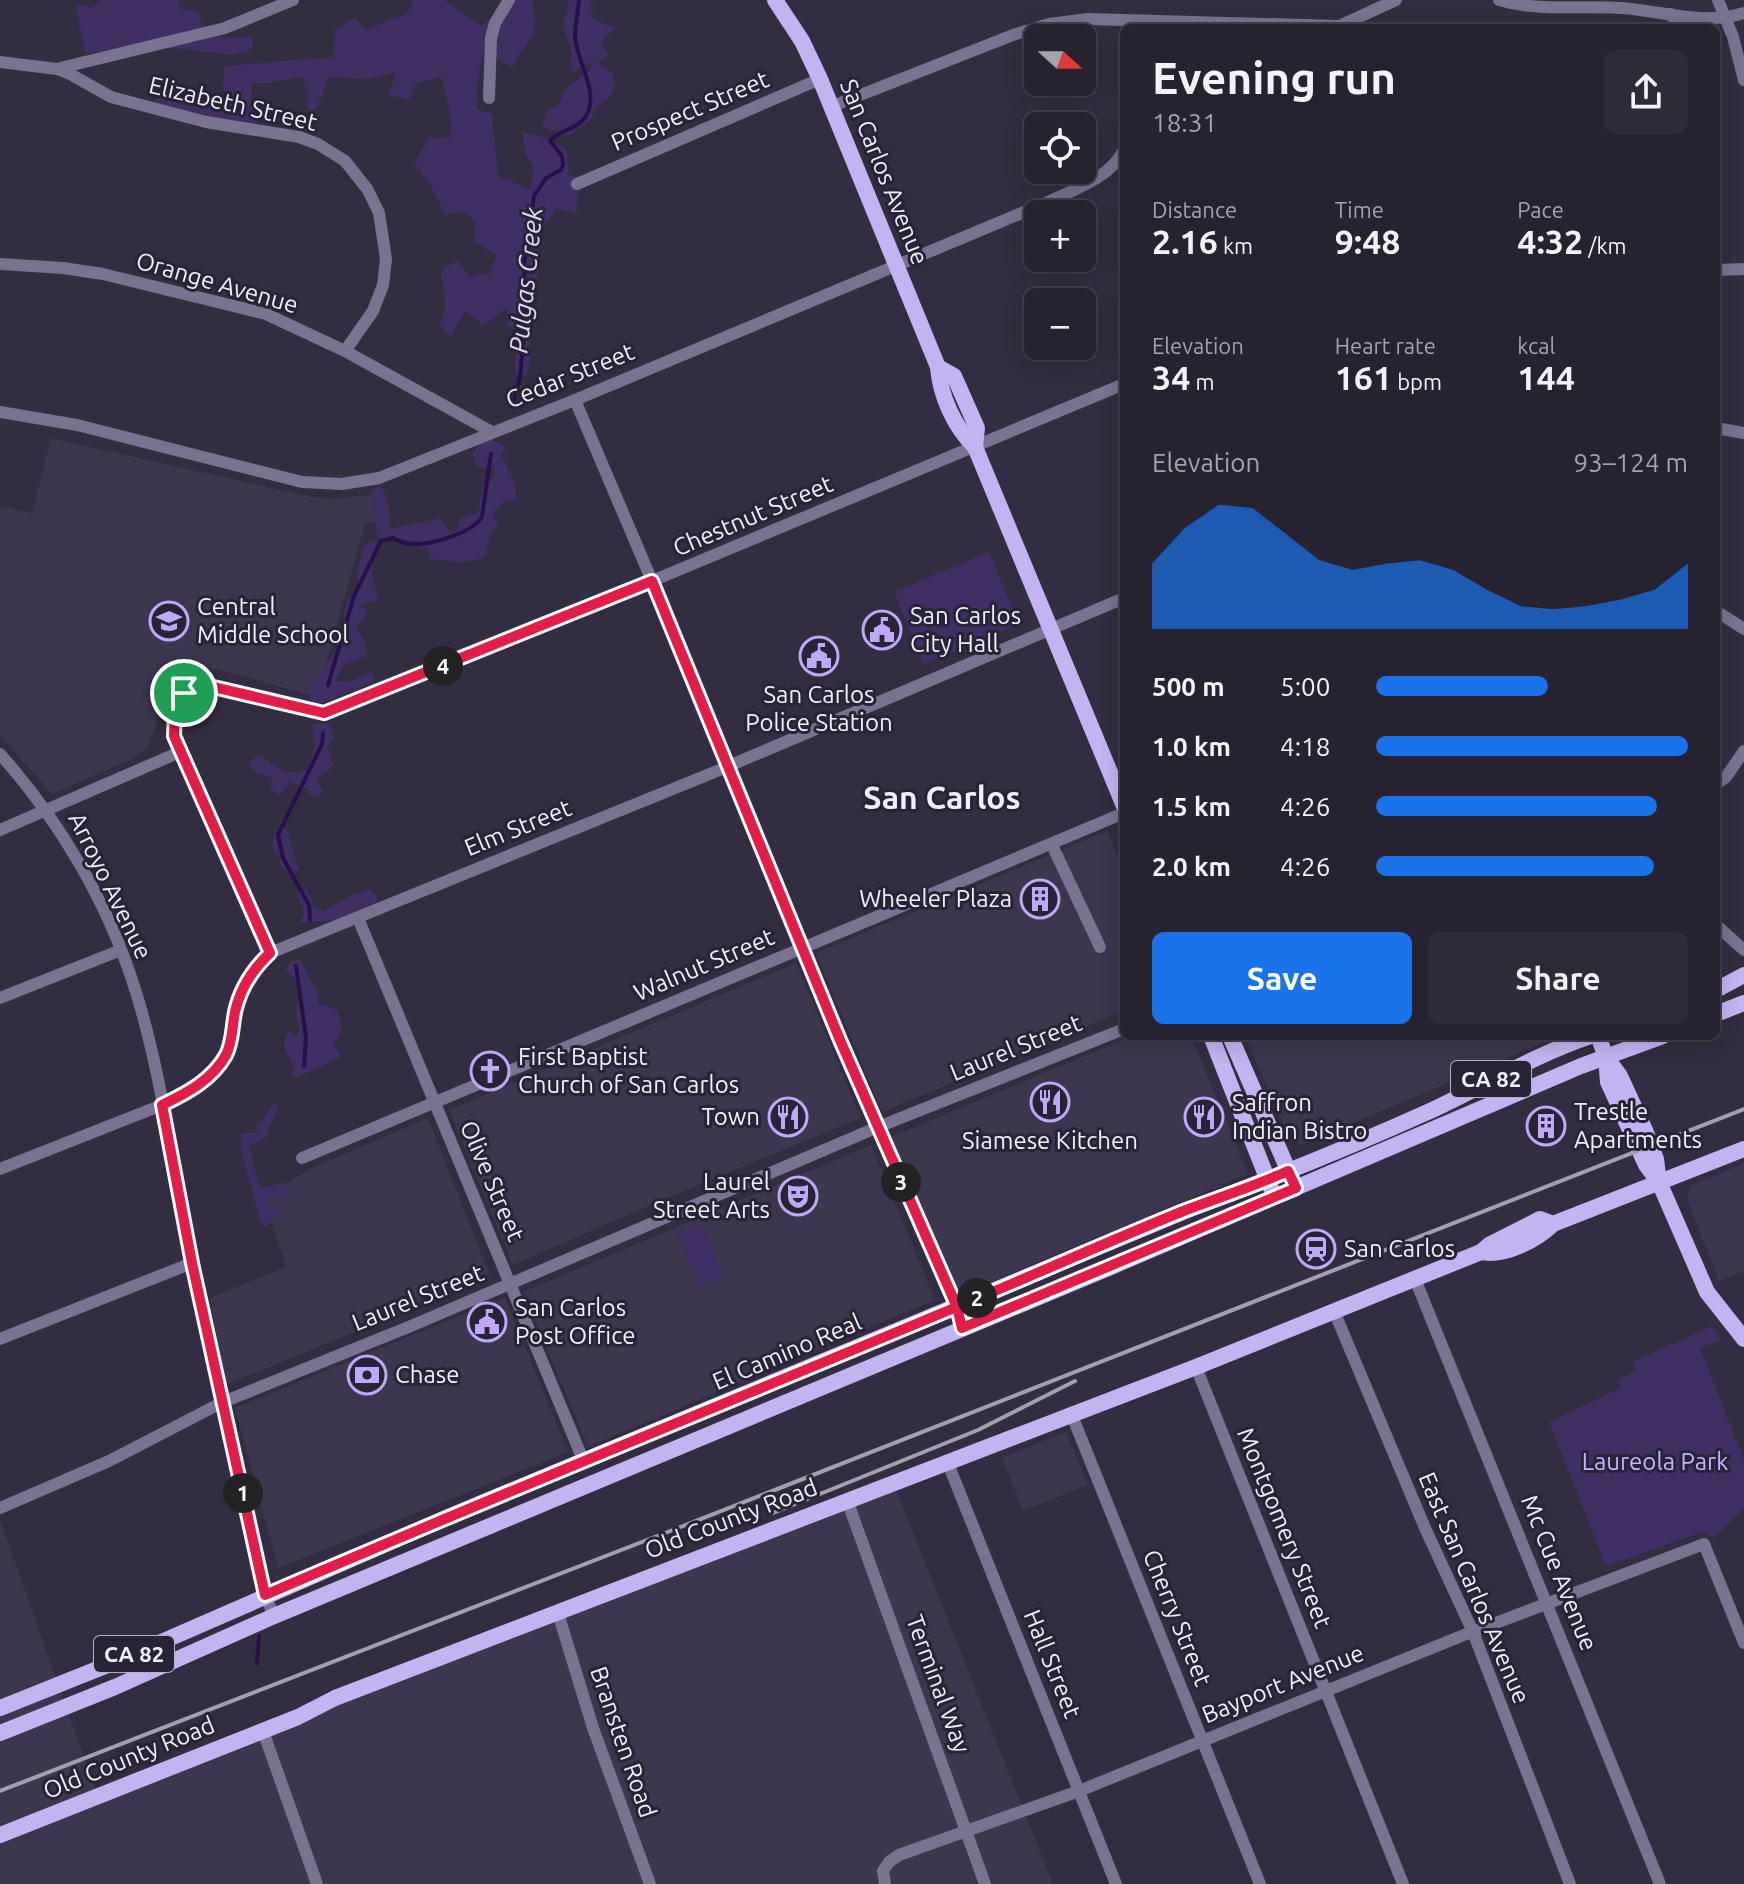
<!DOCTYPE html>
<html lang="en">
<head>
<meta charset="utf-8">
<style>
	:root { --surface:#262230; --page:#2e2a38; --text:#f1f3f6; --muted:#a4a4ab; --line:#423f4c; --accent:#1a73e8 }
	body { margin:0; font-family:Ubuntu,sans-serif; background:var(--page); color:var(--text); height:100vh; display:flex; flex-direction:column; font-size:30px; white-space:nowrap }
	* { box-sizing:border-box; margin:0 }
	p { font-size:26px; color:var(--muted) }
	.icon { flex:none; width:44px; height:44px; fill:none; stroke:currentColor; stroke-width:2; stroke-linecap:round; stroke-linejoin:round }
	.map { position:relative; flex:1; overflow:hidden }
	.drawer { position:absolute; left:1120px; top:24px; width:600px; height:1016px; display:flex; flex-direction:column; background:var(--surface); border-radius:12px; box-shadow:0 4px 20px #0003,0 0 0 2px var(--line) }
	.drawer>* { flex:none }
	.needle { width:52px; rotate:111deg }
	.tools { position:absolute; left:1024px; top:24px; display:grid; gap:16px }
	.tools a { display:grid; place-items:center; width:72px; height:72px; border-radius:12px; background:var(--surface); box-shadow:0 4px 20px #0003,0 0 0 2px var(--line); font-size:40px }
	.pin { position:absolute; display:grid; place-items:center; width:68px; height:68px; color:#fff; margin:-34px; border:4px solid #fff; border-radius:50%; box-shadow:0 2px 8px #0007 }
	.km { position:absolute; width:40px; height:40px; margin:-20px; border-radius:50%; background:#222; color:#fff; font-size:22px; line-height:40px; text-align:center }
	.round { display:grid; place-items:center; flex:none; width:84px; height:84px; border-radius:12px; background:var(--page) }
	.summary { display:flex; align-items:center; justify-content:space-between; height:136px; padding:0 32px }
	h1 { font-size:44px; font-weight:600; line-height:60px }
	.stats { display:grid; grid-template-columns:repeat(3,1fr); gap:12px; height:136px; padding:8px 32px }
	.stats div { display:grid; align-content:center }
	.stats b { font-size:34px; font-weight:600 }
	.stats small { font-size:22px; font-weight:400 }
	.stats p { font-size:22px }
	.chart { height:224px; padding:16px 32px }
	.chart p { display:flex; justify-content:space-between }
	.chart svg { width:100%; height:144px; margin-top:8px; fill:var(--accent); opacity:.7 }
	.button { display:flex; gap:16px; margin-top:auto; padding:16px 32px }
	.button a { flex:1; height:92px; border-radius:12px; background:var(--accent); color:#fff; font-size:32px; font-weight:600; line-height:92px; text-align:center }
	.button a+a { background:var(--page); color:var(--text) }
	ul { padding:0 32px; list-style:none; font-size:26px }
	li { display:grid; grid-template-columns:128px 96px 1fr; align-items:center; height:60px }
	li i { height:20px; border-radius:10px; background:var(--accent) }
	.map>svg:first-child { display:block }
	.built { fill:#3d364f }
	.green { fill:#402f63 }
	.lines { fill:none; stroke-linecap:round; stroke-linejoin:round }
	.stream { stroke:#280f4c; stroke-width:4 }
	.minor { stroke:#7a7291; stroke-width:12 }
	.major { stroke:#c4b3f1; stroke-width:16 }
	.rail { stroke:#a39faf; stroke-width:4 }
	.route-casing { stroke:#fff; stroke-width:16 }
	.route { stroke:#e11d48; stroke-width:10 }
	.labels { text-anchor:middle; stroke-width:6; stroke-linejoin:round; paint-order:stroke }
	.shield { fill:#282336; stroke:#b5b2c1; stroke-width:2 }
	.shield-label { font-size:22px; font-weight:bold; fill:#f2effc }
	.street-label { font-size:24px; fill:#f2effc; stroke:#282336 }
	.poi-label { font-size:24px; fill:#f2effc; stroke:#282336; text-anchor:start }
	.park-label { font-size:24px; fill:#c8b2fe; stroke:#282336 }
	.water-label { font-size:26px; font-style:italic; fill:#e1d7fe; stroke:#282336 }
	.district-label { font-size:32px; font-weight:bold; fill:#f2effc; stroke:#282336 }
</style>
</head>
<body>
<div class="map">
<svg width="1744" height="1884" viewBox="0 0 1744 1884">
	<rect width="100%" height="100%" fill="#322d40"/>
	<g class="built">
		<polygon points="51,438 311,497 332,499 376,494 380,520 365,524 317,697 220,670 199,669 186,672 172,684 147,748 132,759 52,794 0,735 0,506 32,513"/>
		<polygon points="1107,831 1124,871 1124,1011 882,1112 816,953"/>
		<polygon points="796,963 861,1118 655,1203 513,1265 449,1110"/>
		<polygon points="1132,1036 1191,1036 1248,1174 957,1296 891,1137"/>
		<polygon points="1245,1036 1559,1036 1301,1145 1291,1141"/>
		<polygon points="428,1118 490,1276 226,1385 210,1298 286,1267 263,1196 314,1167"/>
		<polygon points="871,1145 935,1300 588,1447 523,1292"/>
		<polygon points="1744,1164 1744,1271 1719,1281 1687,1199 1689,1191 1692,1185"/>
		<polygon points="505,1297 568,1452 278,1568 235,1408"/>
		<polygon points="1066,1432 1088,1485 1023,1511 1002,1458"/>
		<polygon points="893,1482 1053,1884 0,1884 0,1520 98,1796"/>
	</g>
	<g class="green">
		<path d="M102 0H179L180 8 199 13 202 26 192 31 217 38 253 37V48L234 55 137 44 85 54C84 38 75 17 77 3L91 8Z"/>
		<path d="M413 0H444L482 26 491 18 501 0H532C542 35 527 39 512 67L483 54 478 77 477 109 492 114 498 177 531 189 533 166 525 154 522 132 541 136 566 150 569 174 578 178 577 212 556 209 533 244 541 253 530 321 523 330C531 344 534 362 525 377L516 373C513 359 519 345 516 331L508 326V307L483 325 465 311 451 336 439 326 446 306 441 274 446 266 458 261 470 277 490 273 497 255 474 242 475 222 463 211 446 215 428 181 414 163 429 138 451 137 450 112 441 77 416 83 409 100 388 95 396 72 369 79 329 77 317 107 311 113 306 106 309 97 302 77 268 83H251V102L262 110 257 124 228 122 157 105 156 97 229 104 223 85 224 66 334 57 335 30 355 17 366 30 408 13Z"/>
		<polygon points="569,0 594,0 590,5 594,19 614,28 601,41 608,56 598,63 612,72 616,84 610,97 598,106 589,122 567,136 542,127 548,109 558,106 565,90 592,68 588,62 572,72 571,47 563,27"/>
		<path d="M492 439 506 448 501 455 514 480 516 500 505 501 492 514 499 525 490 533 486 556C467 565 451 562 431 559L427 547H421L414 540 406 541 399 538 391 541 377 537 372 492 376 487 383 488 390 511V529L440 518 451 533 457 531 459 519 479 512 482 487 494 476 495 466 478 468 472 454 480 443Z"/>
		<path d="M374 540 377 544C366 562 374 581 379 600L360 605 368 613 356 628 364 640 368 656 344 664 335 681 348 682 372 672 374 682 316 705 311 700V678L312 675 319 679 346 631C340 613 348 596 362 585L357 579 362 548Z"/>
		<polygon points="989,552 1019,624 924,665 894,592"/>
		<path d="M313 724H329L334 737 328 746 333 766 316 780 324 791 318 797 310 796 307 789 290 782 280 796 270 789 272 778 257 773 248 765 256 756C280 761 278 779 307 770L315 746 312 736Z"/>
		<polygon points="280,827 287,829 299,871 286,871 280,864 280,856 275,852 272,842"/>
		<polygon points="306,888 314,907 324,911 351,895 371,889 378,898 374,906 337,923 331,920 300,923 304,913 298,895"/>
		<path d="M300 960 318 993V1004L337 1010C342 1027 344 1032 332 1045L338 1051 340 1058 296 1078 291 1074 295 1068C288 1055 279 1045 289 1031L297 1035 300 1029C295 1015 295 1006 301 993L296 980 285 969 291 961Z"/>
		<polygon points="273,1103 279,1108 267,1130 269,1135 249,1146 260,1188 283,1183 288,1189 284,1199 271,1195 268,1201 279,1213 266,1227 257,1219 258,1213 241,1150 241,1134 257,1132 256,1124 262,1121"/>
		<polygon points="701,1223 723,1276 699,1286 677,1233"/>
		<polygon points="1711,1326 1721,1341 1700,1348 1744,1460 1744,1508 1714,1538 1703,1532 1606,1566 1549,1422 1620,1388 1618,1380 1636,1370 1633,1362"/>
	</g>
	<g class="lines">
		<g class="stream">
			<path d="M513 403 520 377 526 312 524 263 534 196 546 178 561 170 563 165 562 156 550 141C559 129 578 130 586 116 600 92 577 63 575 37 575 26 578 12 579 0"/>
			<path d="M328 685 354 596 381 541 393 538C397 540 400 542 405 543 424 548 471 534 482 517L491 454"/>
			<polyline points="310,920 309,905 283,858 278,835 322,744 323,733"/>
			<polyline points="296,966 306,1038 304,1066"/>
			<polyline points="257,1663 259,1636"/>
		</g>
		<g class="minor">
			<path d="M1499 0C1539 12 1580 5 1622 8 1661 11 1706 26 1744 13"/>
			<polyline points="1718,0 1733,37 1744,80"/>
			<polyline points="1671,14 1679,28"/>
			<polyline points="1335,28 1396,0"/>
			<polyline points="0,62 57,69 70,74 111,97 206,122 299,137 318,144 345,161 368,190 379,213 386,259 383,285 373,311 345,351"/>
			<polyline points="60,68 225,28 293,0"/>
			<polyline points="489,98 491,38 495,23 509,0"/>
			<polyline points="830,107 1013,35 1049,24 1088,19 1338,26"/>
			<polyline points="577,184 820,79"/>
			<polyline points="0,264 63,268 103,274 266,314 345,351 492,432"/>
			<polyline points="1716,270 1744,269"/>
			<polyline points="575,400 652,581 840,1040 957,1307"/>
			<path d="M0 412 77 425 302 482 342 484 379 478 575 400 1048 202C1075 189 1110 178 1124 150"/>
			<polyline points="1716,428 1744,433"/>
			<polyline points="1716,611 1744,629"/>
			<path d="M0 754C60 821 108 903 135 989 163 1078 173 1172 192 1263 214 1374 241 1484 265 1595L274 1616"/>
			<polyline points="1716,784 1726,777 1744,751"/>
			<polyline points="0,830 180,752"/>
			<polyline points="1052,845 1100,947"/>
			<polyline points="358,918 584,1462"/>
			<polyline points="1716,925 1744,950"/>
			<path d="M270 953 174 736C175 708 174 689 205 685L324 713 664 576 1124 384"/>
			<polyline points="0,998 121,950"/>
			<polyline points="302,1158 1124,813"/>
			<polyline points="0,1169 162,1105 208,1078 226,1055 233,1036 235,1011 248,979 257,965 270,953 717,771 1124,598"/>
			<polyline points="1415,1279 1660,1884"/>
			<polyline points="1334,1311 1425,1528 1473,1632 1570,1884"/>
			<polyline points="0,1339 192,1263"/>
			<polyline points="1196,1367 1403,1884"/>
			<polyline points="1071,1413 1260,1884"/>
			<polyline points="947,1461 1116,1884"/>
			<polyline points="847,1500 985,1884"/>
			<polyline points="0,1508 109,1461 223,1402 411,1326 878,1127 1124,1029"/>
			<polyline points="558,1613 593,1728 650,1884"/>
			<polyline points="263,1731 317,1884"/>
			<polyline points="885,1884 883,1871 889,1862 899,1855 1079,1791 1464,1635 1704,1544 1744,1643"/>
		</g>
		<g class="major">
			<path d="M775 0 802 41 820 79 938 367C940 395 954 427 975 447L1124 806"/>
			<polyline points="938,367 954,376 977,428 975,447"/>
			<polyline points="1716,990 1744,975"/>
			<polyline points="1716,1014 1744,1003"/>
			<polyline points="1211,1036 1271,1188"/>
			<polyline points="1230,1036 1292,1179"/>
			<polyline points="1598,1036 1606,1057 1608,1082 1646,1165 1658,1181"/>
			<polyline points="1606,1057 1620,1076 1645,1130 1656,1159 1659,1182 1707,1292 1744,1339"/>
			<path d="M1481 1252C1504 1257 1537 1240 1553 1224L1744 1149"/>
			<path d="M0 1708 120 1660 448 1517 1185 1211C1268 1180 1350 1147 1430 1111 1484 1086 1534 1055 1591 1036"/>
			<polyline points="0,1733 115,1687 274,1616 1113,1266 1581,1066 1663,1036"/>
			<polyline points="0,1835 298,1717 335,1698 1196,1367 1481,1252 1489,1245 1540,1219 1553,1224"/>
		</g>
		<g class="rail">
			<polyline points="773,1513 978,1430 1075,1381"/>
			<polyline points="0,1791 678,1528 1744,1109"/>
		</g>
	</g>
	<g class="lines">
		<g class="route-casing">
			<path id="route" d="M184 693C173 704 175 721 174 736L270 953C253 969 240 989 235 1012 232 1027 233 1041 226 1055 212 1080 187 1093 162 1105L192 1263 265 1595C509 1490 757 1391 1002 1288 1063 1262 1124 1235 1186 1210 1220 1197 1255 1186 1288 1171L1296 1188 962 1328 957 1307 840 1040 652 581 324 713 205 685 189 687 184 693"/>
		</g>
		<use href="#route" class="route"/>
	</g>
	<defs>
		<g id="school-ring" transform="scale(2)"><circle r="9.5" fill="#282336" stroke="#bfa9f4" stroke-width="1.5"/><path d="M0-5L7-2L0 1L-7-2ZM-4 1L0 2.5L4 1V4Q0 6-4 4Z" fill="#bfa9f4"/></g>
		<g id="civic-ring" transform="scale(2)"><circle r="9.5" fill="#282336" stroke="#bfa9f4" stroke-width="1.5"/><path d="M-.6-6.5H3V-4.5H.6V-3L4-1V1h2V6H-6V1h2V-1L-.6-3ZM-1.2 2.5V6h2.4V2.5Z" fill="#bfa9f4"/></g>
		<g id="building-ring" transform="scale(2)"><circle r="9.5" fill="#282336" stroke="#bfa9f4" stroke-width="1.5"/><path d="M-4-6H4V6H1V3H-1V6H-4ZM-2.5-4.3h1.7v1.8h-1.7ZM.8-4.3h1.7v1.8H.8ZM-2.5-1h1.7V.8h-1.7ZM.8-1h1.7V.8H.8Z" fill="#bfa9f4"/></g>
		<g id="church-ring" transform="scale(2)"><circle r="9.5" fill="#282336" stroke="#bfa9f4" stroke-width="1.5"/><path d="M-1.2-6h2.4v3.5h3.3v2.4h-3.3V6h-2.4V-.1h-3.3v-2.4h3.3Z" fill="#bfa9f4"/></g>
		<g id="restaurant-ring" transform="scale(2)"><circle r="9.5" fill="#282336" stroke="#bfa9f4" stroke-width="1.5"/><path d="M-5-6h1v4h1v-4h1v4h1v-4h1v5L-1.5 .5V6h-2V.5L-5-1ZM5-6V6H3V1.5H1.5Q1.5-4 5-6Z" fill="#bfa9f4"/></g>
		<g id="theatre-ring" transform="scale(2)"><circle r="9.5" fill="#282336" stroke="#bfa9f4" stroke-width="1.5"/><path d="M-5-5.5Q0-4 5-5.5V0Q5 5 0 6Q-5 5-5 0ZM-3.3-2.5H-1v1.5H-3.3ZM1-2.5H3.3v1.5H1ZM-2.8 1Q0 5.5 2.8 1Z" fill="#bfa9f4"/></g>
		<g id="station-ring" transform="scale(2)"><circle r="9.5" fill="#282336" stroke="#bfa9f4" stroke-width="1.5"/><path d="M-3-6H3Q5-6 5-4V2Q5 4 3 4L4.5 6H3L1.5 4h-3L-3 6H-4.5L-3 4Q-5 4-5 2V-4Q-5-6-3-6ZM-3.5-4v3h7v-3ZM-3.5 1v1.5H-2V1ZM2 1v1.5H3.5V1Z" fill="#bfa9f4"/></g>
		<g id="bank-ring" transform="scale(2)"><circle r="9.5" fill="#282336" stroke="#bfa9f4" stroke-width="1.5"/><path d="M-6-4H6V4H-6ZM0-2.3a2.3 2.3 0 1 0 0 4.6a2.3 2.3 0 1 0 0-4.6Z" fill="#bfa9f4"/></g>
	</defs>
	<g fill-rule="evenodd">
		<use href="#school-ring" x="169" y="621"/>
		<use href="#civic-ring" x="882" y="630"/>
		<use href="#civic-ring" x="819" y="656"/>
		<use href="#building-ring" x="1040" y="899"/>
		<use href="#church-ring" x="490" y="1071"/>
		<use href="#restaurant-ring" x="1050" y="1102"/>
		<use href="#restaurant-ring" x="788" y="1117"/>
		<use href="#restaurant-ring" x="1204" y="1117"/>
		<use href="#building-ring" x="1546" y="1126"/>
		<use href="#theatre-ring" x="798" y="1196"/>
		<use href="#station-ring" x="1316" y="1249"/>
		<use href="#civic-ring" x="487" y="1322"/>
		<use href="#bank-ring" x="367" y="1375"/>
	</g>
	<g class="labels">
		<g class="shield">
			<rect x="1451" y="1061" width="80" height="36" rx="6"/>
			<rect x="94" y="1636" width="80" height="36" rx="6"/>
		</g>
		<g class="shield-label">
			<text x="1491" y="1087">CA 82</text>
			<text x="134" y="1662">CA 82</text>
		</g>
		<g class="street-label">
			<text transform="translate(233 104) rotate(13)" y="8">Elizabeth Street</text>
			<text transform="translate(690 111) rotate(-23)" y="8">Prospect Street</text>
			<text transform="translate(884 172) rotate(68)" y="8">San Carlos Avenue</text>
			<text transform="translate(217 283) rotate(16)" y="8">Orange Avenue</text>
			<text transform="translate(570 376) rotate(-22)" y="8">Cedar Street</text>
			<text transform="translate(753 516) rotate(-23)" y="8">Chestnut Street</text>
			<text transform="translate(518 828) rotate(-22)" y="8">Elm Street</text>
			<text transform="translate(110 886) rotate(64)" y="8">Arroyo Avenue</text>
			<text transform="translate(704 965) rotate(-23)" y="8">Walnut Street</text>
			<text transform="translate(1016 1048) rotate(-22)" y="8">Laurel Street</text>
			<text transform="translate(492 1181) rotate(67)" y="8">Olive Street</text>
			<text transform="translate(418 1298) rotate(-22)" y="8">Laurel Street</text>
			<text transform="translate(787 1352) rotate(-23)" y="8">El Camino Real</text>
			<text transform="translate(731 1519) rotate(-21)" y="8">Old County Road</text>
			<text transform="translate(1284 1528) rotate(68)" y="8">Montgomery Street</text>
			<text transform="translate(1559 1573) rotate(68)" y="8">Mc Cue Avenue</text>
			<text transform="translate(1474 1588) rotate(67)" y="8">East San Carlos Avenue</text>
			<text transform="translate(1177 1618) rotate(68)" y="8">Cherry Street</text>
			<text transform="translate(1052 1664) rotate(68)" y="8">Hall Street</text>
			<text transform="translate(938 1684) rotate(70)" y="8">Terminal Way</text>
			<text transform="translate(1283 1684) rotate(-22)" y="8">Bayport Avenue</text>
			<text transform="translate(623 1742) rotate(71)" y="8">Bransten Road</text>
			<text transform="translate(129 1758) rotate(-22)" y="8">Old County Road</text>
		</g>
		<g class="poi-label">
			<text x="197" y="615">Central<tspan x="197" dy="28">Middle School</tspan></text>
			<text x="910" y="624">San Carlos<tspan x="910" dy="28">City Hall</tspan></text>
			<text x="819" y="703" text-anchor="middle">San Carlos<tspan x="819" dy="28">Police Station</tspan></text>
			<text x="1012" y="907" text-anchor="end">Wheeler Plaza</text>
			<text x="518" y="1065">First Baptist<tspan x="518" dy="28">Church of San Carlos</tspan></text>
			<text x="1232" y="1111">Saffron<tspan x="1232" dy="28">Indian Bistro</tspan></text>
			<text x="1574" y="1120">Trestle<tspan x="1574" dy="28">Apartments</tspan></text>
			<text x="760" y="1125" text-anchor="end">Town</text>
			<text x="1050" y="1149" text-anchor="middle">Siamese Kitchen</text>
			<text x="770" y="1190" text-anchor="end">Laurel<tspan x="770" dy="28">Street Arts</tspan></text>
			<text x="1344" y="1257">San Carlos</text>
			<text x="515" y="1316">San Carlos<tspan x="515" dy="28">Post Office</tspan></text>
			<text x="395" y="1383">Chase</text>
		</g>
		<g class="park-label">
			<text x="1655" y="1470">Laureola Park</text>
		</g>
		<g class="water-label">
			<text transform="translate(526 280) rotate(-84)" y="9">Pulgas Creek</text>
		</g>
		<g class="district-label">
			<text x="942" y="809">San Carlos</text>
		</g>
	</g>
</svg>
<div class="tools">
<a><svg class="needle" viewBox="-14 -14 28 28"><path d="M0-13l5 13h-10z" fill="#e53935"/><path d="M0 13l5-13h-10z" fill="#a4a4ab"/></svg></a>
<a><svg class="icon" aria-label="locate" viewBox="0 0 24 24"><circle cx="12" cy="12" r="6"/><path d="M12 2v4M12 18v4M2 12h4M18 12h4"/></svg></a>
<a>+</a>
<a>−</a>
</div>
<div class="pin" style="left:184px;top:693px;background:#1e9e55"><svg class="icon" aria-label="arrive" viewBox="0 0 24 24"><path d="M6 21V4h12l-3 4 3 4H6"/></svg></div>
<b class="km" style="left:243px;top:1493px">1</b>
<b class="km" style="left:977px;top:1298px">2</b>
<b class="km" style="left:901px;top:1182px">3</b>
<b class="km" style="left:443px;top:666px">4</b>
<section class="drawer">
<div class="summary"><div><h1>Evening run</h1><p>18:31</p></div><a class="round"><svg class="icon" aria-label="share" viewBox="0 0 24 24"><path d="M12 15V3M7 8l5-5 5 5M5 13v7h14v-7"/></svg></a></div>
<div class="stats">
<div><p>Distance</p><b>2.16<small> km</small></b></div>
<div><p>Time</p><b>9:48</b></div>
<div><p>Pace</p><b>4:32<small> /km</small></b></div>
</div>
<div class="stats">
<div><p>Elevation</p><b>34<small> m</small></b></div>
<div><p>Heart rate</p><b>161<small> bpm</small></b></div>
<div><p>kcal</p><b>144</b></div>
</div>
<div class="chart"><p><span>Elevation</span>93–124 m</p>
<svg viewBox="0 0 160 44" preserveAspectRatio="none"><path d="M0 44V24L10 13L20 6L30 7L40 15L50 23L60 26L70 24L80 23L90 26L100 32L110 37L120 38L130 37L140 35L150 32L160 24V44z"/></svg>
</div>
<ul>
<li><b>500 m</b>5:00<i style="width:55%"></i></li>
<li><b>1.0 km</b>4:18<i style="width:100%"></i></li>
<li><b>1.5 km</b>4:26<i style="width:90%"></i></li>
<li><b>2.0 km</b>4:26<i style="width:89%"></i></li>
</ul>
<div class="button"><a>Save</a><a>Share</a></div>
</section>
</div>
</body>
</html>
